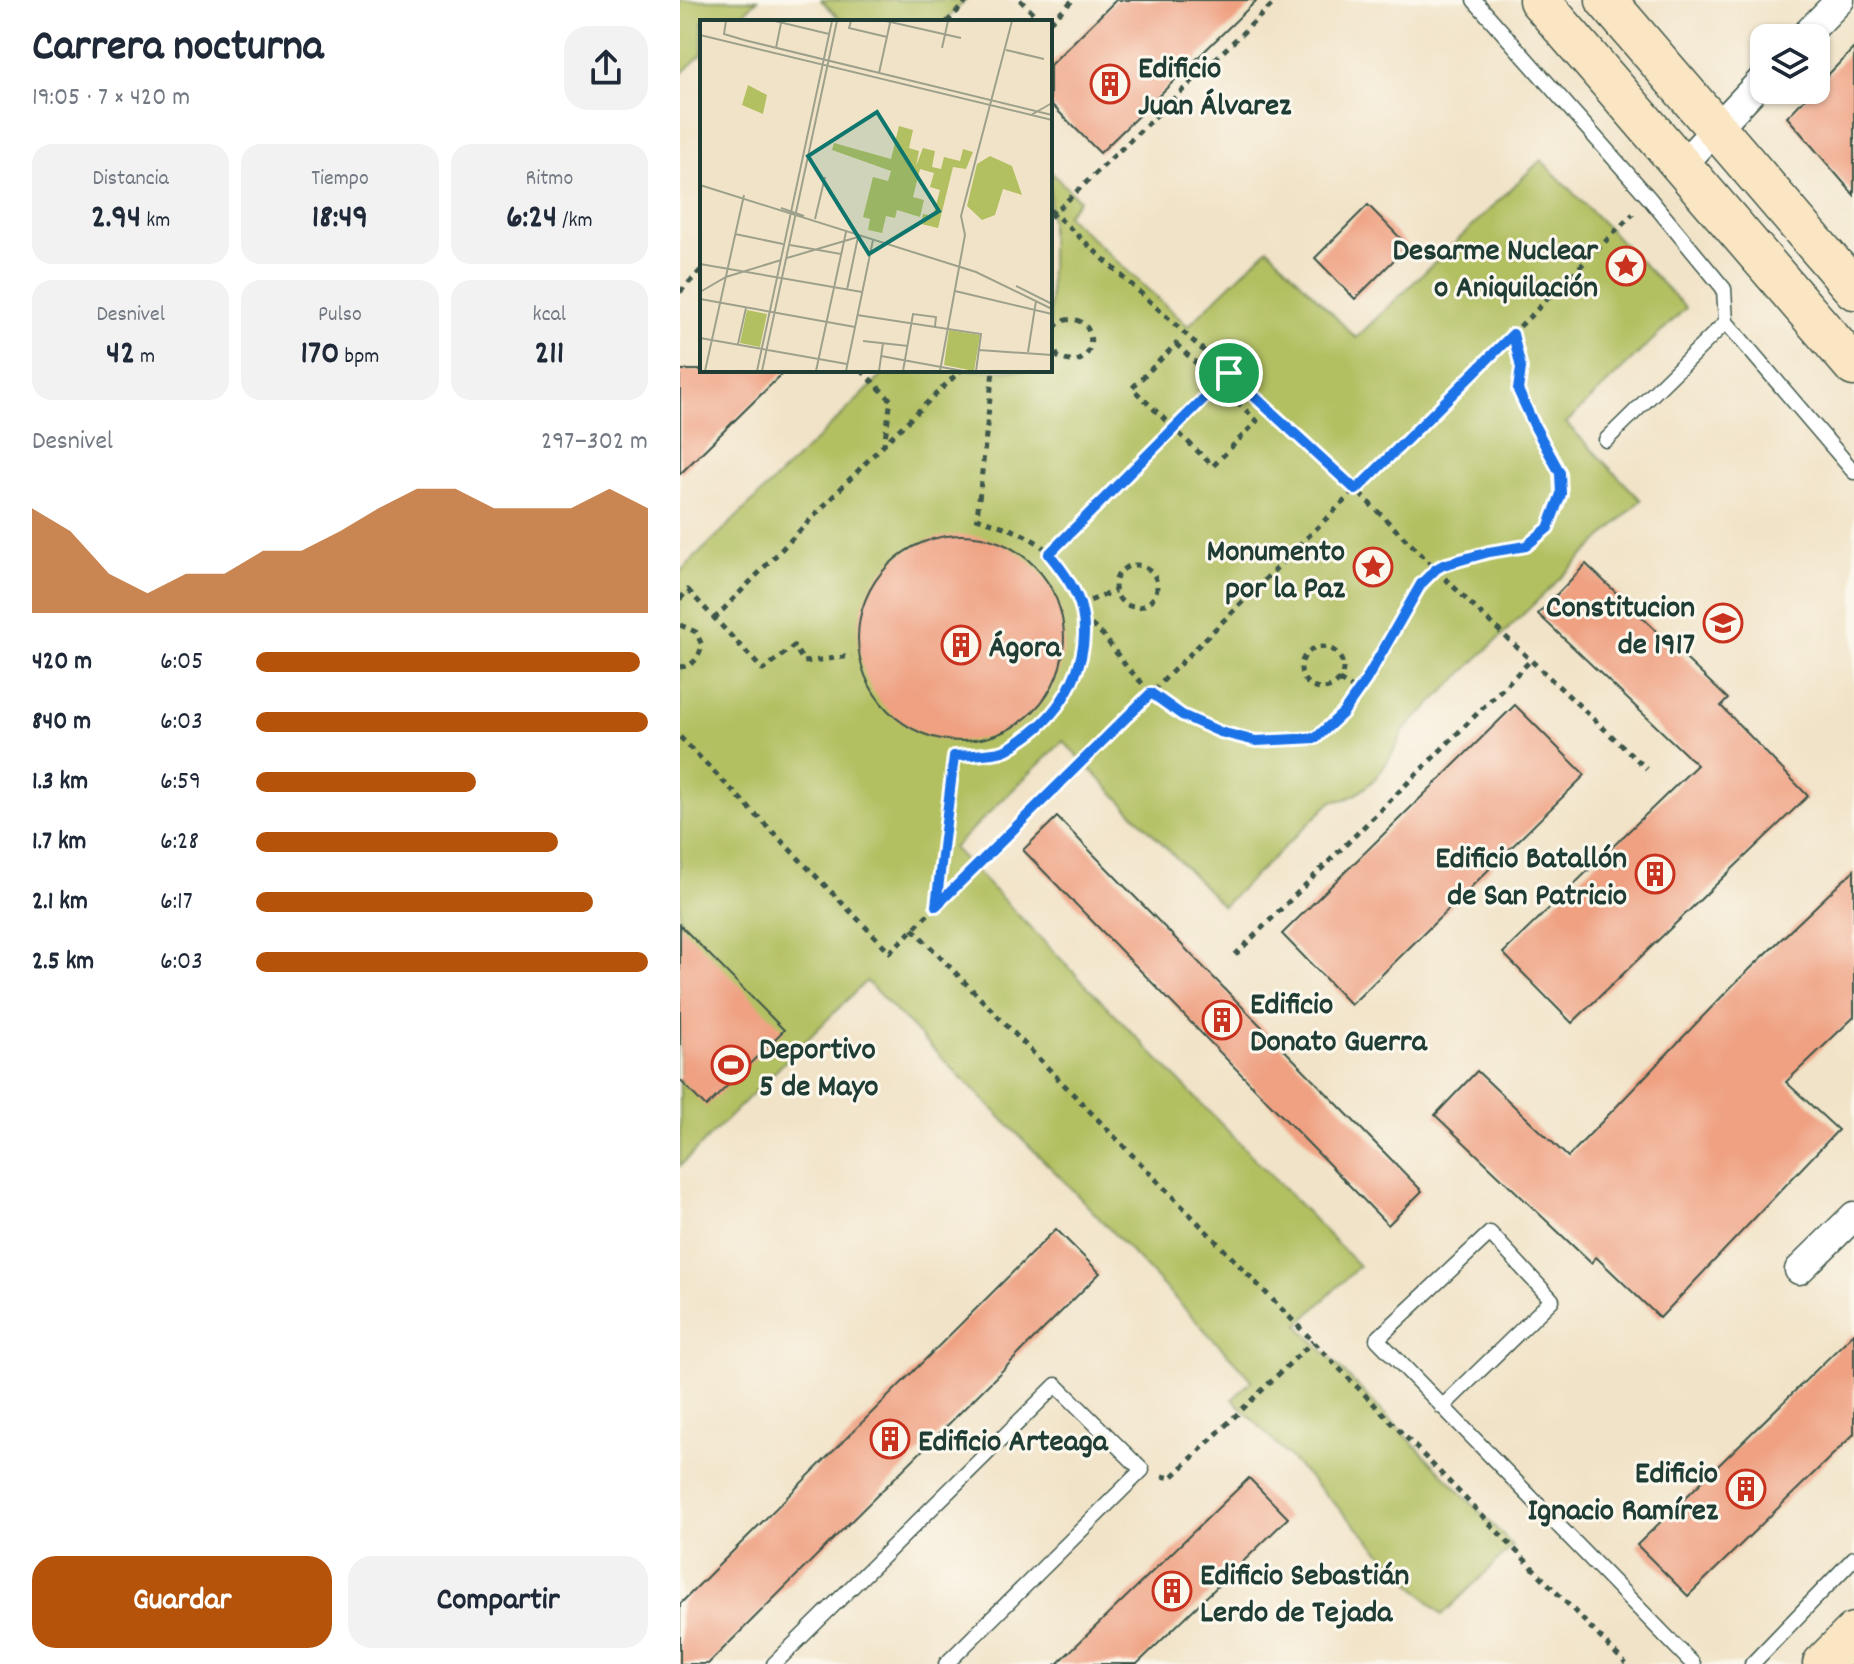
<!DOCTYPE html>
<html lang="es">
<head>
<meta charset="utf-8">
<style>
	:root { --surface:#fff; --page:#f2f2f3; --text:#1f2937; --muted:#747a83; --accent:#b45309 }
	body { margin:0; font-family:Dekko,sans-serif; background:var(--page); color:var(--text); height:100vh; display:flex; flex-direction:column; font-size:30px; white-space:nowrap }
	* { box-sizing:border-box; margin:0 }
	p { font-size:26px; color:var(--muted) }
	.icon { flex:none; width:44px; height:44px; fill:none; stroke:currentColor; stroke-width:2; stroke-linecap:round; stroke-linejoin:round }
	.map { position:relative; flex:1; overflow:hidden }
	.side { display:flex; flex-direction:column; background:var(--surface); width:680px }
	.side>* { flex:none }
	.tools { position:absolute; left:1070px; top:24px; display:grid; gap:16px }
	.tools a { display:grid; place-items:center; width:80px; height:80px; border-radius:16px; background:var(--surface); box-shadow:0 2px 6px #0004; font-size:40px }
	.pin { position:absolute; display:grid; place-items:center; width:68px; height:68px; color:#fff; margin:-34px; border:4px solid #fff; border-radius:50%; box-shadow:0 2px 8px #0007 }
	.round { display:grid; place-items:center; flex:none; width:84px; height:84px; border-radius:24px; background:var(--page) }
	.summary { display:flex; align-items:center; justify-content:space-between; height:136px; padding:0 32px }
	h1 { font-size:44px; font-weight:700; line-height:60px }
	.stats { display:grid; grid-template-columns:repeat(3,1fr); gap:12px; height:136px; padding:8px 32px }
	.stats div { display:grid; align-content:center; border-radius:20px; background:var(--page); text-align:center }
	.stats b { font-size:34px; font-weight:700 }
	.stats small { font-size:22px; font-weight:400 }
	.stats p { font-size:22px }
	.chart { height:224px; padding:16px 32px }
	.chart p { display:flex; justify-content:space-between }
	.chart svg { width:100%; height:144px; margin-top:8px; fill:var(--accent); opacity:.7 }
	.primary-button { display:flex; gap:16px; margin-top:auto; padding:16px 32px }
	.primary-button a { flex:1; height:92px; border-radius:24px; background:var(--accent); color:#fff; font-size:32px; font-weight:700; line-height:92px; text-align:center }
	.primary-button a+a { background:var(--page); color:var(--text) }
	ul { padding:0 32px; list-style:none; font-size:26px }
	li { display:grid; grid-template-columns:128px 96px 1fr; align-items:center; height:60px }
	li i { height:20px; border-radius:10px; background:var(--accent) }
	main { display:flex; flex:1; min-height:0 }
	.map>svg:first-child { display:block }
	.green { fill:#b3c062; stroke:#697e4b; stroke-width:2 }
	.building { fill:#efa182 }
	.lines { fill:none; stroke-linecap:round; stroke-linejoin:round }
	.lane-casing { stroke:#3e564a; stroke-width:17 }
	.street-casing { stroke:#3e564a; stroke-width:31 }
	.secondary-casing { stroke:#3e564a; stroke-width:43 }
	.path { stroke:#3e564a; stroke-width:5; stroke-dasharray:6 6; stroke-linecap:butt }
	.lane { stroke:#fff; stroke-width:14 }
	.street { stroke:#fff; stroke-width:28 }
	.secondary { stroke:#fbe6c4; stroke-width:40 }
	.route-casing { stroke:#fff; stroke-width:16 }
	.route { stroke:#1a73e8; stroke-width:10 }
	.labels { text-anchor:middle; stroke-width:6; stroke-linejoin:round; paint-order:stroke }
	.poi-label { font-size:32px; font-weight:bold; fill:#1f3d34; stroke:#fbf7ec; text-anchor:start }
	.inset-road { fill:none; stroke:#9da18c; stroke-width:2 }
	.view { fill:#0f766e; fill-opacity:0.15; stroke:#0f766e; stroke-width:4 }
	.inset-edge { fill:none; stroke:#1f3d34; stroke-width:4 }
</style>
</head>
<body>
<main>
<section class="side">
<div class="summary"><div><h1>Carrera nocturna</h1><p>19:05 · 7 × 420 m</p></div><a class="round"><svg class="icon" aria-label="share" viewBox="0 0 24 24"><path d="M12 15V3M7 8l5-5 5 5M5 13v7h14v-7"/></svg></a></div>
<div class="stats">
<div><p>Distancia</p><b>2.94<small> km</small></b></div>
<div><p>Tiempo</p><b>18:49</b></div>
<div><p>Ritmo</p><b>6:24<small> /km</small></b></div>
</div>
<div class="stats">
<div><p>Desnivel</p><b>42<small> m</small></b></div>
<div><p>Pulso</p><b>170<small> bpm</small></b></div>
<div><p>kcal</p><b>211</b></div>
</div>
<div class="chart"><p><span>Desnivel</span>297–302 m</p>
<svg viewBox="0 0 160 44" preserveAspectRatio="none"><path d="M0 44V12L10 19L20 32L30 38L40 32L50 32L60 25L70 25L80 19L90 12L100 6L110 6L120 12L130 12L140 12L150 6L160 12V44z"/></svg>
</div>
<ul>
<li><b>420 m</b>6:05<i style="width:98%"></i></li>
<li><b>840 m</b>6:03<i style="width:100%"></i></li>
<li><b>1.3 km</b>6:59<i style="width:56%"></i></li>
<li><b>1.7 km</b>6:28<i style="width:77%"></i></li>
<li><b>2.1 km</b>6:17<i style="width:86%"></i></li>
<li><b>2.5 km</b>6:03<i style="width:100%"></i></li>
</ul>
<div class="primary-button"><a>Guardar</a><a>Compartir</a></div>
</section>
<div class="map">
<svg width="1174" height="1664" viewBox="0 0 1174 1664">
	<rect width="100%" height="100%" fill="#fbf7ec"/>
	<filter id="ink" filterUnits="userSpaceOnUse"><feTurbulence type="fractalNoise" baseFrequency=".0125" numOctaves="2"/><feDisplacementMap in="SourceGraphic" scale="16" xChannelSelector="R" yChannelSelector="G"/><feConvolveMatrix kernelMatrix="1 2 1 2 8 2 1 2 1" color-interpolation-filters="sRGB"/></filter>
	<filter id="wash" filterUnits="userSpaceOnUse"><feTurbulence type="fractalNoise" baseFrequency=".006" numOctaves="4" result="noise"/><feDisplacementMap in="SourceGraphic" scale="32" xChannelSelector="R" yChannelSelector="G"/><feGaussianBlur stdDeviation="1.8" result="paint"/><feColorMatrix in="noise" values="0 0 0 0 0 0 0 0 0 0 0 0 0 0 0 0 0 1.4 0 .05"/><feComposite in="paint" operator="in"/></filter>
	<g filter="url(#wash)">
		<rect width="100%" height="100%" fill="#f1e3c7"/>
		<g class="green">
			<polygon points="0,0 77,0 55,22 22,22 22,54 0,75"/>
			<polygon points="141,0 286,0 264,22 163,22"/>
			<path d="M861 160 1006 308 886 423 961 500 724 730C711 760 687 801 652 801L543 906 383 741 273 848 679 1266 618 1325 833 1546 762 1615 553 1399 572 1380 386 1183 186 981 0 1166V572L208 370H370V171L399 200 386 215 508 326 588 248 676 338Z"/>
		</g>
		<g id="blocks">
			<g class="building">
				<polygon points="436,0 577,0 420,153 370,103 370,65"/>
				<polygon points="1174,48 1174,195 1107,117"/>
				<polygon points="688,205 728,246 675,299 635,258"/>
				<polygon points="0,370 106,370 0,474"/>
				<circle cx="281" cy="638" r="103"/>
				<polygon points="906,564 1048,699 1041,706 1128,796 892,1023 823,953 1017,765 858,614"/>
				<polygon points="835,705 905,775 671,1005 602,934"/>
				<polygon points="377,817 742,1191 708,1225 343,850"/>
				<polygon points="1174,870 1174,1017 1106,1082 1158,1130 980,1318 916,1257 911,1263 755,1115 797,1071 888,1157 1054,984"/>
				<polygon points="0,925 104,1030 26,1107 0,1080"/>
				<polygon points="376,1229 420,1273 28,1664 0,1664 0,1604"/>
				<polygon points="1174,1333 1174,1434 1008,1596 957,1545"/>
				<polygon points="569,1478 608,1518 457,1664 377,1664"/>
			</g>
		</g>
	</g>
	<g filter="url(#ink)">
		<use href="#blocks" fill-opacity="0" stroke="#3e564a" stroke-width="2"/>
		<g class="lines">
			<g class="lane-casing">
				<g id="lane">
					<polyline points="794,0 969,198 1044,289 1046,322 1174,472"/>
					<polyline points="926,440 1046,322"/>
					<polyline points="762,1407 872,1300 810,1233 697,1339 1013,1664"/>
					<polyline points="94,1664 376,1385 462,1470 266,1664"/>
					<polyline points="1072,1664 1174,1558"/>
				</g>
			</g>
			<g class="street-casing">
				<g id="street">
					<polyline points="1123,38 1160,0"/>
					<polyline points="1002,165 1084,78"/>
					<polyline points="1119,1270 1174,1216"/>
				</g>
			</g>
			<g class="secondary-casing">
				<g id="secondary">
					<polyline points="859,0 1174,366"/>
					<polyline points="926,0 1174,289"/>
					<polyline points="1143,1664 1174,1633"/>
				</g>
			</g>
			<g class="path">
				<polyline points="340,0 362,22"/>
				<polyline points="267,22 288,0"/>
				<polyline points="370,22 393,0"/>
				<polyline points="370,210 676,490 795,608 967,769"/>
				<polyline points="370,217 597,0"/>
				<polyline points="0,292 22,269"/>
				<path d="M370 339C372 330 376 323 386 320 422 313 418 378 378 357L370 341"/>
				<polygon points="496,344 577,421 533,466 452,388"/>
				<polyline points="181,370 211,400 204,444"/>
				<polyline points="369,554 549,373"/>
				<circle cx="456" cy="586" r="21"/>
				<polyline points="0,599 8,590 83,670 114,646 124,662 172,656"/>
				<polyline points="399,605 435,591"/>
				<polyline points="402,617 423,635 446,666 475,697 502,715 540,732 576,741 636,738 663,713 686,680 741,584 756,569 763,565 809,552 846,546 868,528 881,494 880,473 855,427 838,390 841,368 833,334"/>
				<polyline points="34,619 203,445 281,370"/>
				<path d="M0 625 16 632 22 645C19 658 14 666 0 667"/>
				<circle cx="642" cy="668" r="21"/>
				<polyline points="659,680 678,691"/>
				<polyline points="0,737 210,952 953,214"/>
				<path d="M256 906 274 756C290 755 308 755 323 751 345 745 370 717 382 698 390 685 400 669 403 654 411 619 387 565 359 544 341 531 318 525 297 518L313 370"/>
				<polyline points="233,929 946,1664"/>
				<polyline points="555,955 851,660"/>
				<polyline points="482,1476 491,1478 633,1341"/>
			</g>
			<use href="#lane" class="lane"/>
			<use href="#street" class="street"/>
			<use href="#secondary" class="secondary"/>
		</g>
	</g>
	<g class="lines" filter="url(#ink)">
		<g class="route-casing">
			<path id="route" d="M833 334 841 368 838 390 855 427 880 473 881 494 868 528 846 546 809 552 763 565 756 569 741 584 686 680 663 713 636 738 576 741 540 732 502 715 471 693 256 906 274 756C290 755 308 755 323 751 330 749 337 743 344 738 383 712 412 660 402 612 398 591 382 570 369 554L549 373 676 490Z"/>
		</g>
		<use href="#route" class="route"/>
	</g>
	<defs>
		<g id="building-ring" transform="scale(2)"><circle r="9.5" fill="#fbf7ec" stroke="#c8321e" stroke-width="1.5"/><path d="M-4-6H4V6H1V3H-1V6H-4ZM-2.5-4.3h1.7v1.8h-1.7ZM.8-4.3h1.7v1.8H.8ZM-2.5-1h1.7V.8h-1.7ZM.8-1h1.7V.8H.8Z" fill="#c8321e"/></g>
		<g id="sight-ring" transform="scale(2)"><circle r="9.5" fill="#fbf7ec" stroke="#c8321e" stroke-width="1.5"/><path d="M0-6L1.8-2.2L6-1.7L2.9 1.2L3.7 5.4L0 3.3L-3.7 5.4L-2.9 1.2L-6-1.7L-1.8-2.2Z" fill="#c8321e"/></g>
		<g id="school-ring" transform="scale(2)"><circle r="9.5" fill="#fbf7ec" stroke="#c8321e" stroke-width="1.5"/><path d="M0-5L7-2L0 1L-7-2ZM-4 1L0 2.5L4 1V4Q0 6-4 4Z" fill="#c8321e"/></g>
		<g id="stadium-ring" transform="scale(2)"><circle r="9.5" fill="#fbf7ec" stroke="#c8321e" stroke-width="1.5"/><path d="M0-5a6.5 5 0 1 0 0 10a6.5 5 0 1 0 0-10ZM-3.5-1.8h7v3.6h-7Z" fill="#c8321e"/></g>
	</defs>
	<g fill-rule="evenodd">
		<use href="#building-ring" x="430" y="84"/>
		<use href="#sight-ring" x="946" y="266"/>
		<use href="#sight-ring" x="693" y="567"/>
		<use href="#school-ring" x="1043" y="623"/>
		<use href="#building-ring" x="281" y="645"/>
		<use href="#building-ring" x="975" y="874"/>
		<use href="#building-ring" x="542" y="1020"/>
		<use href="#stadium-ring" x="51" y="1065"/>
		<use href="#building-ring" x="210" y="1439"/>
		<use href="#building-ring" x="1066" y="1489"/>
		<use href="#building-ring" x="492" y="1591"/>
	</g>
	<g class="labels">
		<g class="poi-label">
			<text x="458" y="77">Edificio<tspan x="458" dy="37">Juan Álvarez</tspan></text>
			<text x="918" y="259" text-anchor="end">Desarme Nuclear<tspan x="918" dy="37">o Aniquilación</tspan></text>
			<text x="665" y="560" text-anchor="end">Monumento<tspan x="665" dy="37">por la Paz</tspan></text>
			<text x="1015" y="616" text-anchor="end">Constitucion<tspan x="1015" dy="37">de 1917</tspan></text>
			<text x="309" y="656">Ágora</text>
			<text x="947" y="867" text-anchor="end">Edificio Batallón<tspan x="947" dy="37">de San Patricio</tspan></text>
			<text x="570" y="1013">Edificio<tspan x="570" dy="37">Donato Guerra</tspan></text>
			<text x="79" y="1058">Deportivo<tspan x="79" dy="37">5 de Mayo</tspan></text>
			<text x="238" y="1450">Edificio Arteaga</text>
			<text x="1038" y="1482" text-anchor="end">Edificio<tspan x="1038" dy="37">Ignacio Ramírez</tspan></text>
			<text x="520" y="1584">Edificio Sebastián<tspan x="520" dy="37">Lerdo de Tejada</tspan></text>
		</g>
	</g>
	<g transform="translate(20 20)">
		<rect width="352" height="352" fill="#f1e3c7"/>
		<path d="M48 65 67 75 63 94 42 85ZM199 106 213 110 209 128 219 131 216 146 223 128 235 131 232 147 241 149 244 137 260 141 263 129 273 132 266 149 253 147 238 208 221 204 223 194 233 196 240 170 230 167 234 153 220 149 213 177 224 180 220 197 197 190 195 198 186 196 182 213 168 210 170 199 163 197 173 157 188 161 191 151 132 130 134 123 191 139ZM290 136 312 146 322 175 303 169 295 195 282 200 267 186 277 144ZM47 290 67 294 60 327 40 323ZM249 310 280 315 274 351 244 345Z" fill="#b3c062"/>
		<path class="inset-road" d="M26 1 24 14 44 20 352 95M75 1 129 14M151 1 149 8 187 17M186 1 261 18M0 15 352 100M76 28 81 3M242 28 248 1M306 30 344 39M179 53 190 3M331 95 352 83M0 165 276 252 352 289M81 188 104 196M115 199 125 157M35 214 83 224M90 225 141 234M87 238 158 217 147 270M0 244 162 272M316 266 352 284M255 271 352 294M0 272 26 257 81 240M0 279 155 307M157 295 281 314 276 351M0 318 147 344M163 321 208 326M38 324 46 288M279 330 352 335M328 332 336 281M181 336 263 351M5 351 44 175M57 351 132 1M62 351 137 1M116 351 146 212M146 351 173 220M179 351 183 323M203 351 213 294 236 297 235 306M240 351 265 215 261 196 312 1"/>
		<path class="view" d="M177 92 239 191 169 234 108 136Z"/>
		<rect width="352" height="352" class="inset-edge"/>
	</g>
</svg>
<div class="tools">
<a><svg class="icon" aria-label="layers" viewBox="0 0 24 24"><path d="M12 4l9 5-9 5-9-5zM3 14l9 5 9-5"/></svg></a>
</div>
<div class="pin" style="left:549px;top:373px;background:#1e9e55"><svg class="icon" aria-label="arrive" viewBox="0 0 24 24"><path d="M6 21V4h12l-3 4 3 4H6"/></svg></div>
</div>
</main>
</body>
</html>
